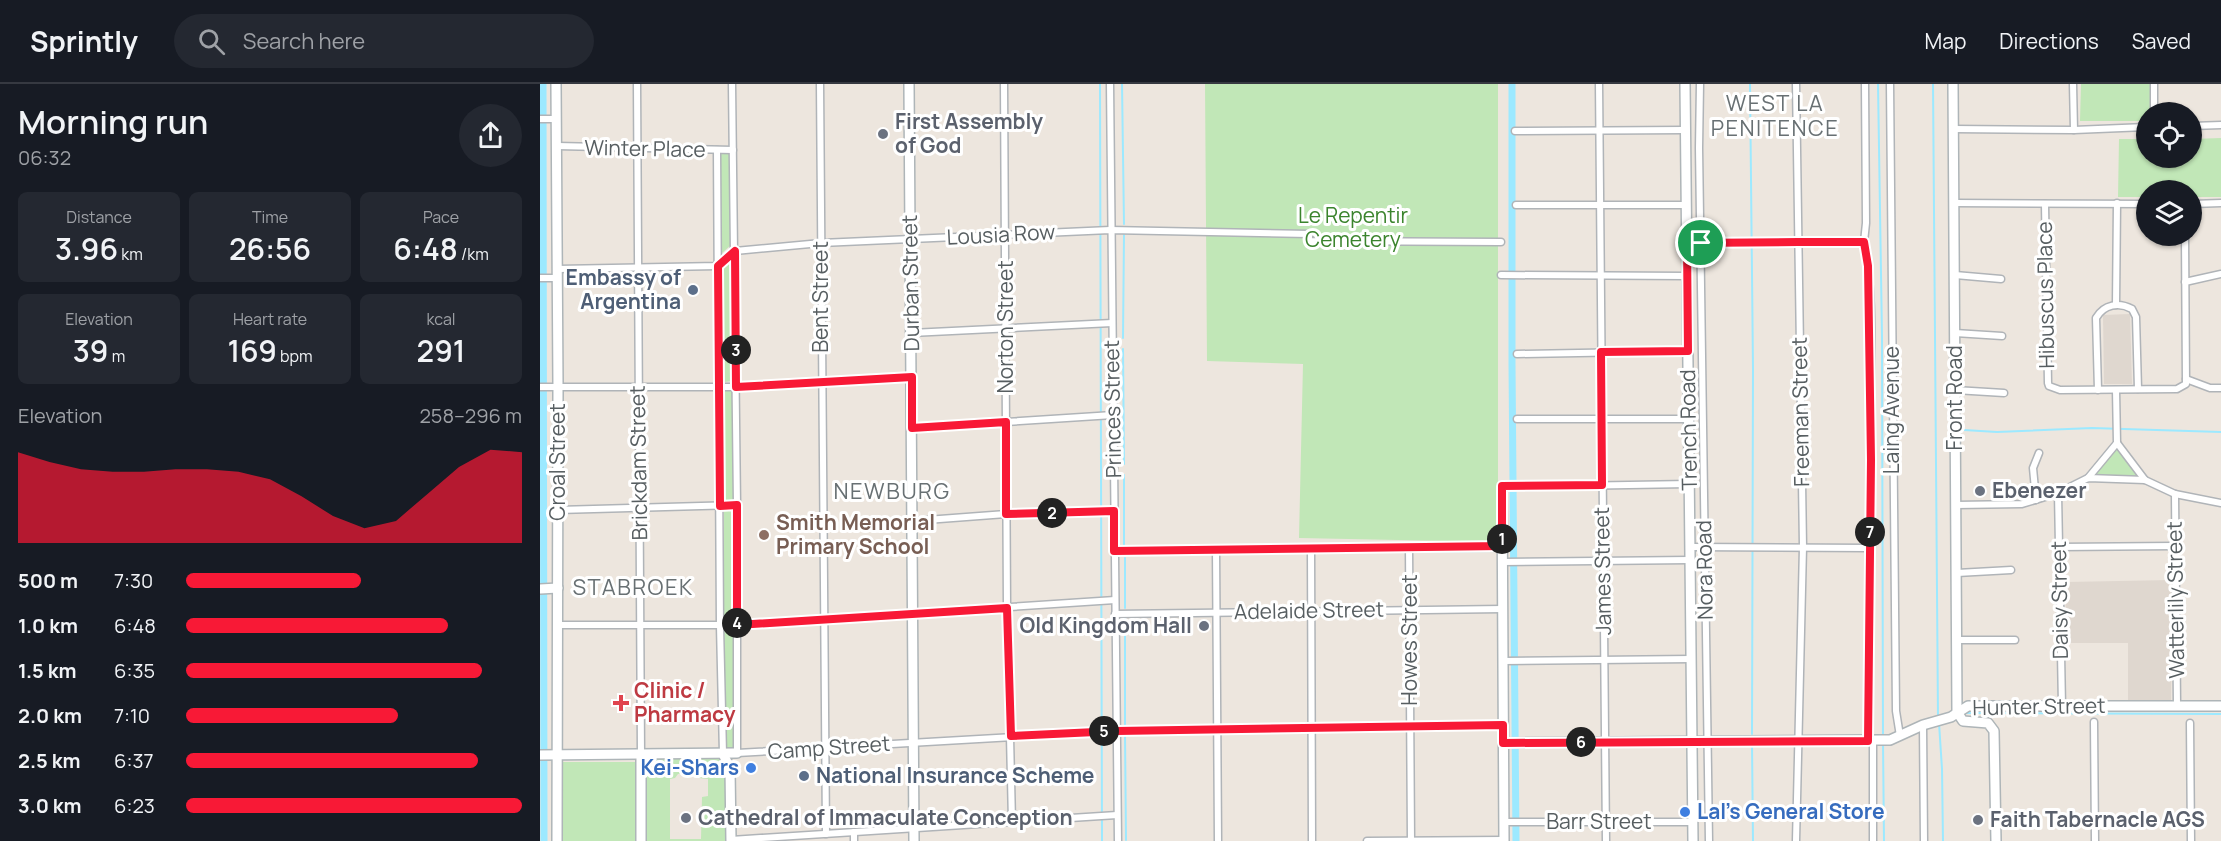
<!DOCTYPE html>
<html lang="en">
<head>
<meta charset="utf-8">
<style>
	:root { --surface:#171b24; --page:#242831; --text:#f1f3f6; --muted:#9ea1a6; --line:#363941; --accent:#f81936 }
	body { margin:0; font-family:Manrope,sans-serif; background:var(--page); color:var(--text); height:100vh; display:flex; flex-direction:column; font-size:22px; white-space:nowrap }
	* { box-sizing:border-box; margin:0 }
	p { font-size:20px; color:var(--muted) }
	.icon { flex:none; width:33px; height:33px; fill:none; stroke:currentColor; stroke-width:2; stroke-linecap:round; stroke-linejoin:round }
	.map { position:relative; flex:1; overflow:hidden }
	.drawer { display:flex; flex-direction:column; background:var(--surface); width:540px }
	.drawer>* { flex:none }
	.controls { position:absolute; left:1596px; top:18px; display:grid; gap:12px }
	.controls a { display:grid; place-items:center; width:66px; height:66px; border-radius:50%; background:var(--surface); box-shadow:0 2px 4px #0004; font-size:30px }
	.pin { position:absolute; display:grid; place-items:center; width:51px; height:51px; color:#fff; margin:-26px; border:3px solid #fff; border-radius:50%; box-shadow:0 2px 6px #0007 }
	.km { position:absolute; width:30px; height:30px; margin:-15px; border-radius:50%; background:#222; color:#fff; font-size:16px; line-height:30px; text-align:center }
	.round { display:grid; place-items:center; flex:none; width:63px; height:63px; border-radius:32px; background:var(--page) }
	.overview { display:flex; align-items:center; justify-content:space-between; height:102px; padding:0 18px }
	h1 { font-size:33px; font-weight:600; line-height:45px }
	.figures { display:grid; grid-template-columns:repeat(3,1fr); gap:9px; height:102px; padding:6px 18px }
	.figures div { display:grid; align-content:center; border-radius:9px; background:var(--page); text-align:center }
	.figures b { font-size:30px; font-weight:600 }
	.figures small { font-size:16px; font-weight:400 }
	.figures p { font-size:16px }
	.chart { height:168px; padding:12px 18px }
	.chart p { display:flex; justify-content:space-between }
	.chart svg { width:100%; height:108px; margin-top:6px; fill:var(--accent); opacity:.7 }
	ul { padding:0 18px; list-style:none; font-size:20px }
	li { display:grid; grid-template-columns:96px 72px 1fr; align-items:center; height:45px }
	li i { height:15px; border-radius:8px; background:var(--accent) }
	header { display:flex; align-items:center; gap:36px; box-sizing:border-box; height:84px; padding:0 30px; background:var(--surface); border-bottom:2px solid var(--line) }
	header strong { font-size:28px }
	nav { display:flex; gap:33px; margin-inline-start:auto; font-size:21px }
	.search { width:420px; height:54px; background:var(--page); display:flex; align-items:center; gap:15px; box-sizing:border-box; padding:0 21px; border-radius:33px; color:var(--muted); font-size:22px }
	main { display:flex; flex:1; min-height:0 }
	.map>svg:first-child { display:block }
	.education { fill:#dfd7cf }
	.green { fill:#c1e7b7; fill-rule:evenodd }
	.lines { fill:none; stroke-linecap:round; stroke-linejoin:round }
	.stream { stroke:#9ce9ff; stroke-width:2 }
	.canal { stroke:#9ce9ff; stroke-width:7 }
	.street-casing { stroke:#b0b4b8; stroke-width:9 }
	.secondary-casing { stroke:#aeb5b8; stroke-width:12 }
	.street { stroke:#fff; stroke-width:6 }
	.secondary { stroke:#fff; stroke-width:9 }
	.route-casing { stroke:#fff; stroke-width:12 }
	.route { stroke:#f81936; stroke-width:8 }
	.worship-dot { fill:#6b7280; stroke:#fff; stroke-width:2 }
	.service-dot { fill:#5c6f8a; stroke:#fff; stroke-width:2 }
	.education-dot { fill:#8d6e63; stroke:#fff; stroke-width:2 }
	.health-dot { fill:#e0444e; stroke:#fff; stroke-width:2 }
	.shop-dot { fill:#3f7fe0; stroke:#fff; stroke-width:2 }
	.labels { text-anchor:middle; stroke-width:6; stroke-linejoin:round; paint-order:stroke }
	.worship-label { font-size:21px; font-weight:bold; fill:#5b616d; stroke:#fff; text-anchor:start }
	.street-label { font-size:21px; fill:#575e61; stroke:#fff }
	.park-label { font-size:21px; fill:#3b842d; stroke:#fff }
	.service-label { font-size:21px; font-weight:bold; fill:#4e5e75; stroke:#fff; text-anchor:end }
	.education-label { font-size:21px; font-weight:bold; fill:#785e54; stroke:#fff; text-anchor:start }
	.health-label { font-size:21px; font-weight:bold; fill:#be3a42; stroke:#fff; text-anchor:start }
	.shop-label { font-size:21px; font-weight:bold; fill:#366cbe; stroke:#fff; text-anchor:end }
	.neighbourhood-label { font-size:22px; letter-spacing:1.5px; fill:#687073; stroke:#fff }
</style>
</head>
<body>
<header>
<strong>Sprintly</strong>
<div class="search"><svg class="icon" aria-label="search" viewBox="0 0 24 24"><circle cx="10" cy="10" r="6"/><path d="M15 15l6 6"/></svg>Search here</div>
<nav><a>Map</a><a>Directions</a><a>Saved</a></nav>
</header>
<main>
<section class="drawer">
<div class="overview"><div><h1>Morning run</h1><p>06:32</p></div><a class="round"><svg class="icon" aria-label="share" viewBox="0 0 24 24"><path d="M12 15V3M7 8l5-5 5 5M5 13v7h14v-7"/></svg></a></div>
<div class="figures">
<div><p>Distance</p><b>3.96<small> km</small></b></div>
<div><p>Time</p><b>26:56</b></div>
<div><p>Pace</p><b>6:48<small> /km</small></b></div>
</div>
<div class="figures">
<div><p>Elevation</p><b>39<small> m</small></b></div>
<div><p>Heart rate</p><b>169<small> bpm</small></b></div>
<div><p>kcal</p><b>291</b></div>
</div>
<div class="chart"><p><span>Elevation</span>258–296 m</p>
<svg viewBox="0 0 160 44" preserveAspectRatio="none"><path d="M0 44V7L10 11L20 14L30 15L40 15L50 14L60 14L70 15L80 18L90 25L100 33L110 38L120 35L130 24L140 13L150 6L160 7V44z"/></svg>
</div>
<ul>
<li><b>500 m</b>7:30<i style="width:52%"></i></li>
<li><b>1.0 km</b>6:48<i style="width:78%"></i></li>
<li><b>1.5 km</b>6:35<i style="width:88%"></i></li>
<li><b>2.0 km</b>7:10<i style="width:63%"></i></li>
<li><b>2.5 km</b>6:37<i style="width:87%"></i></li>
<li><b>3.0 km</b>6:23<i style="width:100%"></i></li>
</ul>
</section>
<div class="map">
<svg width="1681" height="757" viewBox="0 0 1681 757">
	<rect width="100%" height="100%" fill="#ede6de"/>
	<g class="education">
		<polygon points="1590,230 1592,300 1564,300 1563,231"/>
		<polygon points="1632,496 1631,617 1588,616 1588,559 1525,559 1526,498"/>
	</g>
	<g class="green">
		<polygon points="665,0 958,0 958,458 759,454 763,280 667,277"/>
		<polygon points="1541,0 1610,0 1611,28 1606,28 1606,37 1540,37"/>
		<polygon points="1681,54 1681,113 1652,113 1652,106 1606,106 1606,113 1578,113 1579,55 1606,55 1606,74 1652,74 1652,55"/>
		<polygon points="190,69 191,161 182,169 180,70"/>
		<polygon points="192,176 193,297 184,298 182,181"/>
		<polygon points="184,306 194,306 193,419 183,419"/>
		<polygon points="1577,363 1601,394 1554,391"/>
		<rect x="184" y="426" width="10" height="112"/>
		<polygon points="184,546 194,546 194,665 186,665"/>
		<path d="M180 674 186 684V757H107L106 675ZM138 690H155L159 694 168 695V712L162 713 161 755H130V695L135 694Z"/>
		<polygon points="22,678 98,678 97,757 22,757"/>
	</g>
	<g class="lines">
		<g class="stream">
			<polyline points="560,0 562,757"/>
			<polyline points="582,0 584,140"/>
			<polyline points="1210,0 1213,285 1212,650"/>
			<polyline points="1338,0 1342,253 1343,652"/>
			<polyline points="1393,0 1398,633"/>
			<polyline points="583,254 584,151"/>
			<polyline points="583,265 584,380"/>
			<polyline points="1424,346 1457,348 1552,344 1681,348"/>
			<polyline points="584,391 584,463"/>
			<polyline points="965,467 974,467"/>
			<polyline points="668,469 960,467"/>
			<polyline points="585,474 585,524"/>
			<polyline points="1427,629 1681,630"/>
			<polyline points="1399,639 1402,685 1403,757"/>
			<polyline points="585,643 585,532"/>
			<polyline points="585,650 586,756"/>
			<polyline points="1343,658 1344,757"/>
			<polyline points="1212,661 1213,757"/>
		</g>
		<g class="canal">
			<polyline points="3,0 4,757"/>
			<polyline points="972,0 972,280 976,757"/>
		</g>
		<g class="street-casing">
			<g id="street">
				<polyline points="97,0 101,671"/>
				<polyline points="192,0 197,421 197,669 577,647 963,641"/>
				<polyline points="280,0 286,750"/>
				<polyline points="464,0 467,523 472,738"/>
				<polyline points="570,0 578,757"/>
				<polyline points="1059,0 1066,757"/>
				<polyline points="1160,0 1159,64 1169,757"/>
				<polyline points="1256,0 1263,463 1256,757"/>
				<polyline points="1350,0 1356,627 1360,652"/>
				<polyline points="1533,0 1534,46"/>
				<polyline points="1614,0 1614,28"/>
				<polyline points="0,35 16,35"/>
				<polyline points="1652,42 1681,41"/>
				<polyline points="1414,45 1534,46 1606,43"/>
				<polyline points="975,47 1145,46"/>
				<polyline points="17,62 193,66"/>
				<polyline points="177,66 180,542 183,670"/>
				<polyline points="1414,119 1606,120"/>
				<polyline points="1505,120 1508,299 1509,302 1520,306 1637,305 1646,300 1645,152"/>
				<polyline points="1652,120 1681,119"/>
				<polyline points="976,121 1146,121"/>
				<polyline points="1324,158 1326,139 1325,0"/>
				<path d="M1147 159 1324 158C1335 215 1330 274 1331 332 1331 440 1331 548 1328 657"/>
				<polyline points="18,185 178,182 195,167 281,159 570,146 769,150 769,157 961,158"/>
				<polyline points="961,191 1147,192"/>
				<polyline points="1415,191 1461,195"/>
				<polyline points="0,194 17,194"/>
				<polyline points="1645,198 1681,190"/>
				<polyline points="1576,221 1577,119"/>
				<polyline points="371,249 572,239"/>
				<polyline points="1415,249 1462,252"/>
				<polyline points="977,270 1148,267"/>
				<polyline points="1646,295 1670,304 1681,304"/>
				<polyline points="0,303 196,303 372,293"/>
				<polyline points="1415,306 1464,309"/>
				<path d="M1558 306 1556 234C1564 220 1579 218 1592 225L1596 233 1598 305"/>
				<polyline points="977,335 1149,335"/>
				<polyline points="372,344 573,331"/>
				<polyline points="1577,359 1605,396"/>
				<polyline points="1548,394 1577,359 1576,306"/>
				<polyline points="962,403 1149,400"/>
				<polyline points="1518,409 1522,622"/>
				<polyline points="1635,410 1637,621"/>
				<polyline points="1496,416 1493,384 1499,369"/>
				<polyline points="1416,421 1482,420 1518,409 1548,394 1605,396 1635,410 1681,419"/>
				<polyline points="18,426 197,421"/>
				<polyline points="373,437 466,430 574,427"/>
				<polyline points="869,463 871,757"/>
				<polyline points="1150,463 1330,464"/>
				<polyline points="1519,463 1635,462"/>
				<polyline points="771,464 772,757"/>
				<polyline points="676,465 678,757"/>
				<polyline points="574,467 962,462"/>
				<polyline points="962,478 1150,476"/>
				<polyline points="1417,489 1471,486"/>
				<polyline points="575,530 963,525"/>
				<polyline points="18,541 197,541 575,516"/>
				<polyline points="1417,556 1475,556"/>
				<polyline points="964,577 1152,575"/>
				<polyline points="1554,638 1555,757"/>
				<polyline points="1650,639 1651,757"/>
				<polyline points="1383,641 1384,757"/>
				<polyline points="1333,657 1333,757"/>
				<polyline points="964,738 1153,738"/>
				<polyline points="314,748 314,757"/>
				<polyline points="191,756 577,731"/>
				<polyline points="827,757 964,756"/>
			</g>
		</g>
		<g class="secondary-casing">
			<g id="secondary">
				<polyline points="16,0 18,303 17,757"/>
				<polyline points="369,0 374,757"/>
				<polyline points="1145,0 1153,757"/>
				<polyline points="1413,0 1417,628 1423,637 1448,639 1454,647 1456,757"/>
				<polyline points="962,403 964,757"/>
				<polyline points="0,505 18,504"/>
				<polyline points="963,659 1340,656 1350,656 1383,641 1411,633 1428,622 1681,622"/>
				<polyline points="183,670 190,684 191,757"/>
				<polyline points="0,671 197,669"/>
				<polyline points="101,757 101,671"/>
			</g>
		</g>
		<use href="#street" class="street"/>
		<use href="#secondary" class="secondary"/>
	</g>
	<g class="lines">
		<g class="route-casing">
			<polygon id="route" points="1258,158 1324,158 1328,182 1331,376 1328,657 963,659 963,641 577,647 471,652 467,524 197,541 197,421 180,422 178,182 195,167 196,303 372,293 372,344 466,338 466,430 574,427 574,467 962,462 962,402 1062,401 1061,268 1148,267 1147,159"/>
		</g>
		<use href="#route" class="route"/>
	</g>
	<g class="worship-dot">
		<circle cx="343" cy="50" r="6"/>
		<circle cx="1440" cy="407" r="6"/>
		<circle cx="664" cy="542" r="6"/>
		<circle cx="146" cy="734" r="6"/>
		<circle cx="1438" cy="736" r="6"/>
	</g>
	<g class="service-dot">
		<circle cx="153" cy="206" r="6"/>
		<circle cx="264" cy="692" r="6"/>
	</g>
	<circle class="education-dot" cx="224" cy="451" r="6"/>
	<path class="health-dot" d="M78 610h6v6h6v6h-6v6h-6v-6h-6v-6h6z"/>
	<g class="shop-dot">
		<circle cx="211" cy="684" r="6"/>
		<circle cx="1145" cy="728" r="6"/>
	</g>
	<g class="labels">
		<g class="worship-label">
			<text x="355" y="45">First Assembly<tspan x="355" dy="24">of God</tspan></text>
			<text x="1452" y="414">Ebenezer</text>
			<text x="652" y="549" text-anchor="end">Old Kingdom Hall</text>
			<text x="158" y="741">Cathedral of Immaculate Conception</text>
			<text x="1450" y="743">Faith Tabernacle AGS</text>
		</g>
		<g class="street-label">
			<text transform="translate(105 65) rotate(1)" y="7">Winter Place</text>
			<text transform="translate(461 151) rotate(-3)" y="7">Lousia Row</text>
			<text transform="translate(371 199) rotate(-91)" y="7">Durban Street</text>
			<text transform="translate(1506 211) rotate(-91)" y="7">Hibuscus Place</text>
			<text transform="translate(281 213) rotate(-90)" y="7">Bent Street</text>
			<text transform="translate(466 243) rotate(-90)" y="7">Norton Street</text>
			<text transform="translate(1415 314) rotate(-90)" y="7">Front Road</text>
			<text transform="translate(573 325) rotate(-91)" y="7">Princes Street</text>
			<text transform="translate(1352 326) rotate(-90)" y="7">Laing Avenue</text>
			<text transform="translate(1261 328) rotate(-91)" y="7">Freeman Street</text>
			<text transform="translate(1149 346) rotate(-91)" y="7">Trench Road</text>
			<text transform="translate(18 378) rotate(-90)" y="7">Croal Street</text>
			<text transform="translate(99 379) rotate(-91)" y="7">Brickdam Street</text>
			<text transform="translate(1165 486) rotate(-91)" y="7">Nora Road</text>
			<text transform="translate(1063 487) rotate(-91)" y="7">James Street</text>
			<text transform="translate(1520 516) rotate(-91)" y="7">Daisy Street</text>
			<text transform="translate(1636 516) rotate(-91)" y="7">Watterlily Street</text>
			<text transform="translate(769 527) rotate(-1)" y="7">Adelaide Street</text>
			<text transform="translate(870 556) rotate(-90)" y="7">Howes Street</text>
			<text transform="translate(1499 623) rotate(-1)" y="7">Hunter Street</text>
			<text transform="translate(289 664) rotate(-4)" y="7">Camp Street</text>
			<text x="1059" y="745">Barr Street</text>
		</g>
		<g class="park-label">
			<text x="813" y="139">Le Repentir<tspan x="813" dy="24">Cemetery</tspan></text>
		</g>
		<g class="service-label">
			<text x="141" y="201">Embassy of<tspan x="141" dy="24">Argentina</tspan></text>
			<text x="276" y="699" text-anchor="start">National Insurance Scheme</text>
		</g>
		<g class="education-label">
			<text x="236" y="446">Smith Memorial<tspan x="236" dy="24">Primary School</tspan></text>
		</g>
		<g class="health-label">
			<text x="94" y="614">Clinic /<tspan x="94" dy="24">Pharmacy</tspan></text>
		</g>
		<g class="shop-label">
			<text x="199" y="691">Kei-Shars</text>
			<text x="1157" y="735" text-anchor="start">Lal's General Store</text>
		</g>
		<g class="neighbourhood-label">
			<text x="1235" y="27">WEST LA<tspan x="1235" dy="25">PENITENCE</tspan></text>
			<text x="352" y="415">NEWBURG</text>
			<text x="93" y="511">STABROEK</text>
		</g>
	</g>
</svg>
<div class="controls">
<a><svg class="icon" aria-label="locate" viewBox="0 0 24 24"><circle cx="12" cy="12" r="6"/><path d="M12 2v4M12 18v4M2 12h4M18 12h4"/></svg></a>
<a><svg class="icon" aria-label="layers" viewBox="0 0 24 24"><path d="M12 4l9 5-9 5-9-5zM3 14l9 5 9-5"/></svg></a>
</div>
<div class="pin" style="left:1161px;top:159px;background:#1e9e55"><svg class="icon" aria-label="arrive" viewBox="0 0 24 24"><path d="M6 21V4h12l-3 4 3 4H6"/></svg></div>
<b class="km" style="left:962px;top:455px">1</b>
<b class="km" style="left:512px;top:429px">2</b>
<b class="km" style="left:196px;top:266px">3</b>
<b class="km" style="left:197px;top:539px">4</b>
<b class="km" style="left:564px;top:647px">5</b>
<b class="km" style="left:1041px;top:658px">6</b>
<b class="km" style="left:1330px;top:448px">7</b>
</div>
</main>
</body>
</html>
